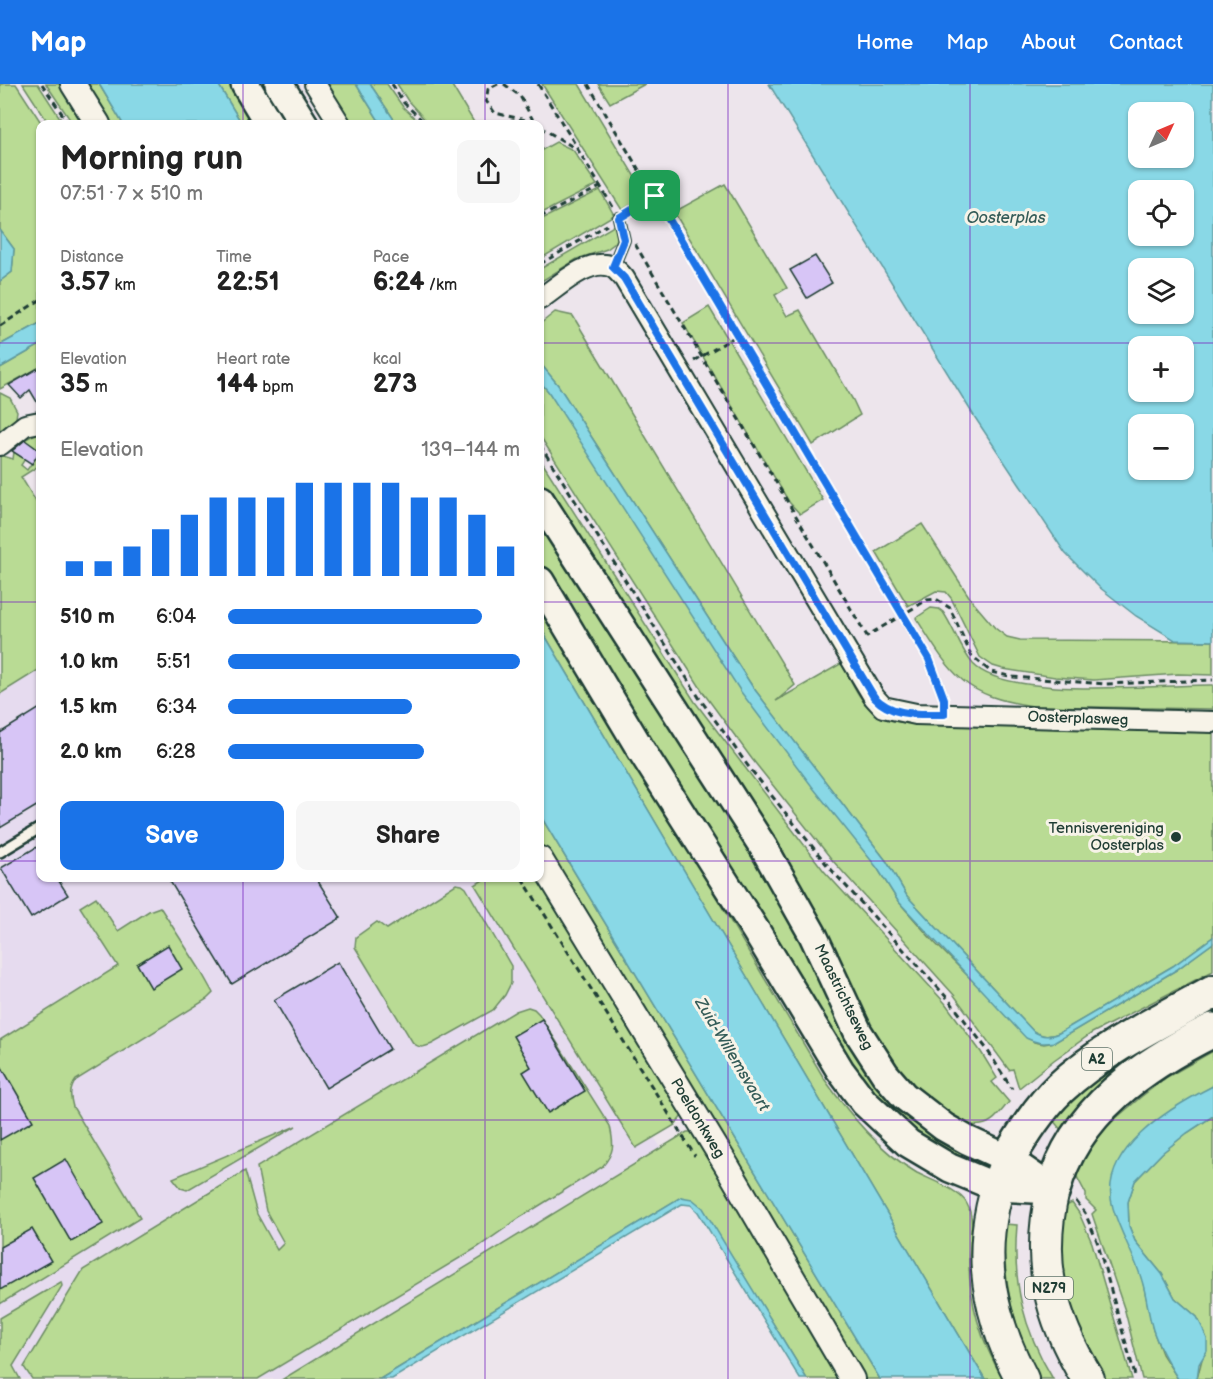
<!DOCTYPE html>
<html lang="en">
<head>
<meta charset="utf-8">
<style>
	:root { --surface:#fff; --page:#f6f6f6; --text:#222; --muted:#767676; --accent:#1a73e8 }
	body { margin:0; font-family:"Balsamiq Sans",sans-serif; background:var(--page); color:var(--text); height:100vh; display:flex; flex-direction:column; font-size:22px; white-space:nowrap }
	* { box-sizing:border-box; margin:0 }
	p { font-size:20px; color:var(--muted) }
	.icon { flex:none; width:33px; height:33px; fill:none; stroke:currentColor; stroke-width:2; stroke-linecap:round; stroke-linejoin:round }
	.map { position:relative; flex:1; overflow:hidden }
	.details { position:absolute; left:36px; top:36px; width:508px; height:762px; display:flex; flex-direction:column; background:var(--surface); border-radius:12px; box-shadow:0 2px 4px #0004 }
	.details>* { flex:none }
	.needle { width:39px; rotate:46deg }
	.controls { position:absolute; left:1128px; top:18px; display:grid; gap:12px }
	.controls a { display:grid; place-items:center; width:66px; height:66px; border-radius:12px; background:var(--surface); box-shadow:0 2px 4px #0004; font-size:30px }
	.pin { position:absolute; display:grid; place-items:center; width:51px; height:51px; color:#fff; margin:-26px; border-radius:12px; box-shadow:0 3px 9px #0006 }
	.round { display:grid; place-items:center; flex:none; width:63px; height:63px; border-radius:12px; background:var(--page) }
	.overview { display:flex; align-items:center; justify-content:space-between; height:102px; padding:0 24px }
	h1 { font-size:33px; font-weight:700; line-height:45px }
	.metrics { display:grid; grid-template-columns:repeat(3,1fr); gap:9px; height:102px; padding:6px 24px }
	.metrics div { display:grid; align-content:center }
	.metrics b { font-size:26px; font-weight:700 }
	.metrics small { font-size:16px; font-weight:400 }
	.metrics p { font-size:16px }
	.chart { height:168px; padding:12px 24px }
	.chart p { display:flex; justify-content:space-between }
	.chart svg { width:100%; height:108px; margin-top:6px; stroke:var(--accent); stroke-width:6 }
	.primary-button { display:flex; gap:12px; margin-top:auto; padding:12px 24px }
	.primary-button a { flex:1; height:69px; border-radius:12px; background:var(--accent); color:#fff; font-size:24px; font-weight:700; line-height:69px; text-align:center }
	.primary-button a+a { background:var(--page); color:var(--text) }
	ul { padding:0 24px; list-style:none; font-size:20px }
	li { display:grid; grid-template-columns:96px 72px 1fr; align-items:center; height:45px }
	li i { height:15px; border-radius:8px; background:var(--accent) }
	header { display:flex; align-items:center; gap:36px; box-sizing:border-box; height:84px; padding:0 30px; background:var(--accent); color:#fff }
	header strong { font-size:28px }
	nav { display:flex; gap:33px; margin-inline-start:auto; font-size:21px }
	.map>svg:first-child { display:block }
	.built { fill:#e6dbef }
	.green { fill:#b9db94; stroke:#6c8c64; stroke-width:1.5 }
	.water { fill:#89d8e6; stroke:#5f9a9f; stroke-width:1.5; fill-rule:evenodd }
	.building { fill:#d7c5f6; stroke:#1f3d34; stroke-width:1.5 }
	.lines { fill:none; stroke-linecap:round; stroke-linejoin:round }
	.service-casing { stroke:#1f3d34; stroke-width:14 }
	.minor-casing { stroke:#1f3d34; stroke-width:24 }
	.tertiary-casing { stroke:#1f3d34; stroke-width:28 }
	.secondary-casing { stroke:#1f3d34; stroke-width:32 }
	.trunk-casing { stroke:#1f3d34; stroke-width:36 }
	.motorway-casing { stroke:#1f3d34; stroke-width:38 }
	.path { stroke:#1f3d34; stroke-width:3; stroke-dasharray:6 4.5; stroke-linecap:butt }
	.service { stroke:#f7f3e8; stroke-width:9 }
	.minor { stroke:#f7f3e8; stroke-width:20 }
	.tertiary { stroke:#f7f3e8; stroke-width:24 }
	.secondary { stroke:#f7f3e8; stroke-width:27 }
	.trunk { stroke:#f7f3e8; stroke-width:32 }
	.motorway { stroke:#f7f3e8; stroke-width:33 }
	.route-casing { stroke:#fff; stroke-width:12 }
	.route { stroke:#1a73e8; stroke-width:8 }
	.grid { fill:none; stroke:#7b2cbf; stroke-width:1.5; stroke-opacity:0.55 }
	.poi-dot { fill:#1f3d34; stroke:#f7f3e8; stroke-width:2 }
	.labels { text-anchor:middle; stroke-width:6; stroke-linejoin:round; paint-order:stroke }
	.shield { fill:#f7f3e8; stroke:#60746a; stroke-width:1.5 }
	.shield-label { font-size:14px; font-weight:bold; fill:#1f3d34 }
	.street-label { font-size:15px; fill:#1f3d34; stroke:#f7f3e8 }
	.poi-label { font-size:15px; fill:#1f3d34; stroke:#f7f3e8; text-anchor:end }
	.water-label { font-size:16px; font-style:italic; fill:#345c58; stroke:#f7f3e8 }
</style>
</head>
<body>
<header>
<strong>Map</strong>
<nav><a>Home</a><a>Map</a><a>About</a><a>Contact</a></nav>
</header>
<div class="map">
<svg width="1213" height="1295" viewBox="0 0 1213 1295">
	<rect width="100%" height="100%" fill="#ede5ec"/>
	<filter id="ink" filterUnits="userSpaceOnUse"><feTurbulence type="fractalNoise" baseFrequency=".0167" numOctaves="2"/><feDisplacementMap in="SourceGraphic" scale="12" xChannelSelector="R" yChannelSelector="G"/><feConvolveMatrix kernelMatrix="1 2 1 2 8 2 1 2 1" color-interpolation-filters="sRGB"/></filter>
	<g filter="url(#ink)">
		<polygon class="built" points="40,585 40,794 496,794 689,1110 384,1295 0,1295 0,610"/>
		<g class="green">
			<polygon points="0,0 16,0 42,40 40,40 40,239 0,261 0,197 12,188 14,165 0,146"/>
			<polygon points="23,0 38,0 64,40 49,40"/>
			<polygon points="46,0 66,0 90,40 73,40"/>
			<polygon points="82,0 99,0 123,40 106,40"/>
			<polygon points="218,0 233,0 257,40 242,40"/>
			<polygon points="321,0 356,0 381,40 346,40"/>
			<polygon points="370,0 387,0 403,23 421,40 397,40"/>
			<polygon points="397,0 451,0 475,40 429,40 408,17"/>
			<polygon points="542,0 579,0 644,108 641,115 622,126"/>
			<polygon points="598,0 645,0 610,19"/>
			<polygon points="556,58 573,66 597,101 540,130 540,67"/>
			<polygon points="725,100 787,204 775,211 787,232 800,226 853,316 860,331 813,361 674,128"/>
			<polygon points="600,106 614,131 540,175 540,136"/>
			<polygon points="617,140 617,155 615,159 607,165 577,175 540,198 540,185"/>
			<polygon points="709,223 823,416 800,430 789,418 683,239"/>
			<path d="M555 228 573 232 795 601 776 617 842 579C851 596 860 619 876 630 891 641 919 639 937 640L1213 645V853L1173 882 1059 949C1049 953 1043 953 1033 947L907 812 887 778 752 602 558 301 540 279V240Z"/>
			<polygon points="40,261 40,283 0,305 0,284"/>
			<polygon points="540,298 548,307 878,785 898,817 934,858 1034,958 1044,960 1055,958 1176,886 1213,859 1213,887 1092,949 1054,976 1019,1004 1013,985 1009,986 954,911 833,777 752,675 705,611 540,352"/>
			<polygon points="0,309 10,314 17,327 15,341 0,352"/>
			<polygon points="39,348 40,348 40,381 21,393 40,424 40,585 0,610 0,371 13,375 14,368 25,375 21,381 27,386 40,367 24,356"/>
			<path d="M540 375 695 618 824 787 945 919 981 968 997 994 992 998 1009 1018C1001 1027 994 1039 981 1041 947 1048 890 975 872 950L685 623 540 396Z"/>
			<polygon points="540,428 787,822 835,922 966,1066 963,1074 934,1059 907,1039 875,1009 833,953 744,801 704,747 587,560 540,480"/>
			<polygon points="922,440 972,517 995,544 1007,553 1020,556 1213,557 1213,591 1178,590 1094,596 1055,593 1003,585 993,582 980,573 951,514 946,508 936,507 908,522 876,468"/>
			<path d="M540 517 825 996C850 1031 879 1067 917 1089 931 1096 960 1106 967 1120 976 1136 969 1160 969 1178 969 1220 982 1259 1003 1295H985L540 543Z"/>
			<path d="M931 524 939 525 943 528C954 544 960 565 973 580 1008 617 1162 600 1213 601V625L1033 622C963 612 952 591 916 534Z"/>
			<polygon points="540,731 880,1295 858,1295 540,764"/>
			<polygon points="486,794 540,794 680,1025 682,1032 675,1041 636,1064 475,801"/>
			<path d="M456 800 462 801 466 804 511 882V899L505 911 493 926 432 960C424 963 420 965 413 959L355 863 356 853 377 838 387 845Z"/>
			<path d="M96 813 118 847 149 827 160 823 199 884 213 909 207 915 76 996C69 1006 70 1012 73 1023L140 1134 0 1220V956L118 882 80 823Z"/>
			<path d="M528 923 534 925 539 930 610 1042C614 1061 615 1068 602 1083L521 1133 478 1163 258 1295H32L24 1283 83 1186 245 1087 257 1130 277 1166 284 1159 266 1127 257 1083 516 927Z"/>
			<polygon points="1213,926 1213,934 1067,1053 1052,1035 1073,1012 1107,984"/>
			<polygon points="1213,967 1213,1002 1171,1026 1111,1102 1143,1198 1153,1246 1162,1270 1178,1295 1142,1295 1125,1227 1092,1130 1096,1126 1086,1116 1086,1110 1076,1091 1077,1085 1092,1059 1108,1041 1142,1012 1167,993"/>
			<polygon points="1213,1032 1213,1295 1197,1295 1207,1255 1203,1245 1197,1233 1175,1214 1162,1190 1135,1157 1129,1142 1128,1118 1135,1097 1162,1069 1187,1049"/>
			<polygon points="296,1042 187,1106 181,1104 173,1094"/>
			<polygon points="687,1048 692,1048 697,1052 841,1295 807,1295 703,1125 681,1113 380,1295 283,1295"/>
			<polygon points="1072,1119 1079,1129 1092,1159 1132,1295 1100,1295 1075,1246 1057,1170 1066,1122"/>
			<path d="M1004 1140 1017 1141C1012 1198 1023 1245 1053 1295H1039C1012 1240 1003 1201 1004 1140Z"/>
			<polygon points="61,1198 62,1202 13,1282 20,1295 0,1295 0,1234"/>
		</g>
		<g class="water">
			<polygon points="99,0 218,0 242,40 123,40"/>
			<polygon points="356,0 370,0 397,40 381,40"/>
			<path d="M769 0H1213V557L1175 556 1136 532 1099 503 1065 469 974 332ZM1184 28V74H1138V28ZM1184 106V152H1138V106ZM1184 184V230H1138V184ZM1184 262V308H1138V262ZM1184 340V386H1138V340Z"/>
			<polygon points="0,146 14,165 12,188 0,197"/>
			<polygon points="40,239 40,261 0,284 0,261"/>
			<path d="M540 279 558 301 752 602 887 778 907 812 1033 947C1043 953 1049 953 1059 949L1173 882 1213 853V859L1176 886 1055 958C1043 960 1036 959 1026 954L898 817 878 785 814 705 741 608 548 307 540 298Z"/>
			<polygon points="540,543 985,1295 880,1295 540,731"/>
			<path d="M1213 1002V1032L1187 1049 1162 1069 1135 1097 1128 1118 1129 1142 1135 1157 1162 1190 1175 1214 1197 1233 1203 1245 1207 1255V1267L1199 1280 1197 1295H1178C1168 1279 1159 1264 1153 1246 1148 1230 1147 1213 1142 1197 1135 1172 1120 1149 1113 1124 1096 1067 1171 1023 1213 1002Z"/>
			<polygon points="681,1113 692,1115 703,1124 807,1295 800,1295 698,1128 691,1121 682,1120 392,1295 380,1295"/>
		</g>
		<g class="building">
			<polygon points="815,172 832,199 807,214 790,186"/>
			<polygon points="40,283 40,323 30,306 21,314 9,301"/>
			<polygon points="25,356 40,367 32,380 12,367"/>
			<polygon points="40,624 40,720 0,744 0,649"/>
			<polygon points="40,761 40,794 57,794 68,811 31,834 1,784"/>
			<polygon points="168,794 316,794 341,834 232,900"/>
			<polygon points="168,861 182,885 151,904 137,880"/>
			<polygon points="338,878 390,965 326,1004 274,916"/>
			<polygon points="542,935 585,1007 548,1029 523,988 531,983 513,952"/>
			<polygon points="0,980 33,1037 0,1056"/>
			<polygon points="66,1075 103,1140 71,1158 34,1094"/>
			<polygon points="32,1145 51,1177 0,1206 0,1163"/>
		</g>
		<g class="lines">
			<g class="service-casing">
				<g id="service">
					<polyline points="613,183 624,156 619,134"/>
					<polyline points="0,768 40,744"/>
				</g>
			</g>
			<g class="minor-casing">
				<g id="minor">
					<polyline points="315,0 340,40"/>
					<path d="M540 215C558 203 588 174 610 182 616 184 620 190 624 194L874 613 883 623 916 630 1213 638"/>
					<polyline points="0,361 25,341 40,338"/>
				</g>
			</g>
			<g class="tertiary-casing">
				<g id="tertiary">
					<polyline points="73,0 98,40"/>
					<polyline points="540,775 727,1082 852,1295"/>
				</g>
			</g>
			<g class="secondary-casing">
				<g id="secondary">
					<polyline points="245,0 269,40"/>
					<polyline points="279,0 304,40"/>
					<polyline points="540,416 764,764 813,851 858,948 885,990 904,1012 944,1043 967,1056 1008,1075 1053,1106"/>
					<polyline points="540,497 641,666 756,847 840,986 864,1018 908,1059 950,1084 996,1103 1052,1106"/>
				</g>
			</g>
			<g class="trunk-casing">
				<g id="trunk">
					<path d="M1008 1075C975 1153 983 1221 1022 1295"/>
					<path d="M1053 1106C1036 1177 1050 1233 1088 1295"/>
				</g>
			</g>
			<g class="motorway-casing">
				<g id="motorway">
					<path d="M1008 1075C1023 1050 1039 1024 1060 1004 1104 963 1161 937 1213 908"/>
					<path d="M1053 1106C1074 1027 1144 980 1213 946"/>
				</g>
			</g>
			<g class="path">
				<polyline points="42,0 69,40"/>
				<polyline points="392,0 404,19 426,40"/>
				<polyline points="498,0 488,5 486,17 495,29 534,38 537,40"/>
				<polyline points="504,0 520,12 534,38"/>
				<polyline points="538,0 578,65"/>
				<polyline points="588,0 929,575 943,613"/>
				<polyline points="540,43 578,66 613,123"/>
				<polyline points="628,128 655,112"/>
				<polyline points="540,133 602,102"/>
				<polyline points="635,160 867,552 927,516 936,515 950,524 971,571 991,588 1013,593 1106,600 1213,596"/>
				<polyline points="540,180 607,141"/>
				<polyline points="0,242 40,216"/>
				<polyline points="694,277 736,252"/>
				<polyline points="540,361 700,615 748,682 828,782 949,916 986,964 1012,1005"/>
				<polyline points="522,794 695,1072"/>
				<polyline points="1076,1117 1085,1129 1097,1157 1136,1295"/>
			</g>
			<use href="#service" class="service"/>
			<use href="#minor" class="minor"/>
			<use href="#tertiary" class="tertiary"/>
			<use href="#secondary" class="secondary"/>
			<use href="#trunk" class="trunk"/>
			<use href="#motorway" class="motorway"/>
		</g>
	</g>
	<g class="lines" filter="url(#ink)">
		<g class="route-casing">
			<path id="route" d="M655 112 929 575 944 615V630C918 630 893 633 874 613L624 194 613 183 624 156 619 134Z"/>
		</g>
		<use href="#route" class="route"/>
	</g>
	<path class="grid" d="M243 0V40M485 0V40M728 0V1295M970 0V1295M0 259H40M540 259H1213M0 518H40M540 518H1213M0 777H40M540 777H1213M243 794V1295M485 794V1295M0 1036H1213"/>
	<circle class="poi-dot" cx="1176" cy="753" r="6"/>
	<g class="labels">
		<g class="shield">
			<rect x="1082" y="964" width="30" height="22" rx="4.5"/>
			<rect x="1025" y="1193" width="48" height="22" rx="4.5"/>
		</g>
		<g class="shield-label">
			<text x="1097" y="980">A2</text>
			<text x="1049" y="1209">N279</text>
		</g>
		<g class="street-label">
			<text transform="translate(1078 634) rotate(2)" y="5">Oosterplasweg</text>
			<text transform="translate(844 913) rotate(64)" y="5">Maastrichtseweg</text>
			<text transform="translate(698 1034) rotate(59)" y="5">Poeldonkweg</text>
		</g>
		<g class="poi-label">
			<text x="1164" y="749">Tennisvereniging<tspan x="1164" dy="17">Oosterplas</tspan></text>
		</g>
		<g class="water-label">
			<text x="1006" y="139">Oosterplas</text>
			<text transform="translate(733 970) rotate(59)" y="6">Zuid-Willemsvaart</text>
		</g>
	</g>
</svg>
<div class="controls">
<a><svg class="needle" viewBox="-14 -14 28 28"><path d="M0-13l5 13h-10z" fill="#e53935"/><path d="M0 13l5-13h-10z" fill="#767676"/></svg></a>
<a><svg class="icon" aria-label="locate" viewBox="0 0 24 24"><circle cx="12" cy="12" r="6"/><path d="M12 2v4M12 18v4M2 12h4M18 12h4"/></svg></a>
<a><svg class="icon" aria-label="layers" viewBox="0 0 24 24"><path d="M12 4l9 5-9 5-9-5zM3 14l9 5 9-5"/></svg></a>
<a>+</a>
<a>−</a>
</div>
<div class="pin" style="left:655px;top:112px;background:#1e9e55"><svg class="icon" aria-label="arrive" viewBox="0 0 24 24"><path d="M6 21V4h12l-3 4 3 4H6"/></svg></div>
<section class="details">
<div class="overview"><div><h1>Morning run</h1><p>07:51 · 7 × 510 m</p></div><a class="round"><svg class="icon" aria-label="share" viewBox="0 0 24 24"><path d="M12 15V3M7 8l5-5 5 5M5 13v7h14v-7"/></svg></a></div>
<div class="metrics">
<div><p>Distance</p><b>3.57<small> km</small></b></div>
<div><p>Time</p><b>22:51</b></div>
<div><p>Pace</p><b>6:24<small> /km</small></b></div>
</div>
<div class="metrics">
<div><p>Elevation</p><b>35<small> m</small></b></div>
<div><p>Heart rate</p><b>144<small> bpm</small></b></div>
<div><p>kcal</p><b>273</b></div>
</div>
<div class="chart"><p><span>Elevation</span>139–144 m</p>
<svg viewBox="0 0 160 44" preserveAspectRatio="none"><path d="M5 44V38M15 44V38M25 44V32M35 44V25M45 44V19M55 44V12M65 44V12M75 44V12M85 44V6M95 44V6M105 44V6M115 44V6M125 44V12M135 44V12M145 44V19M155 44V32"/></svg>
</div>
<ul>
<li><b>510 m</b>6:04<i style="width:87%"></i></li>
<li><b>1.0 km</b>5:51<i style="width:100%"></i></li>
<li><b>1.5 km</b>6:34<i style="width:63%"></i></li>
<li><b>2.0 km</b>6:28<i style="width:67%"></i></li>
</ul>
<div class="primary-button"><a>Save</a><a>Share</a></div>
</section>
</div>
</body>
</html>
